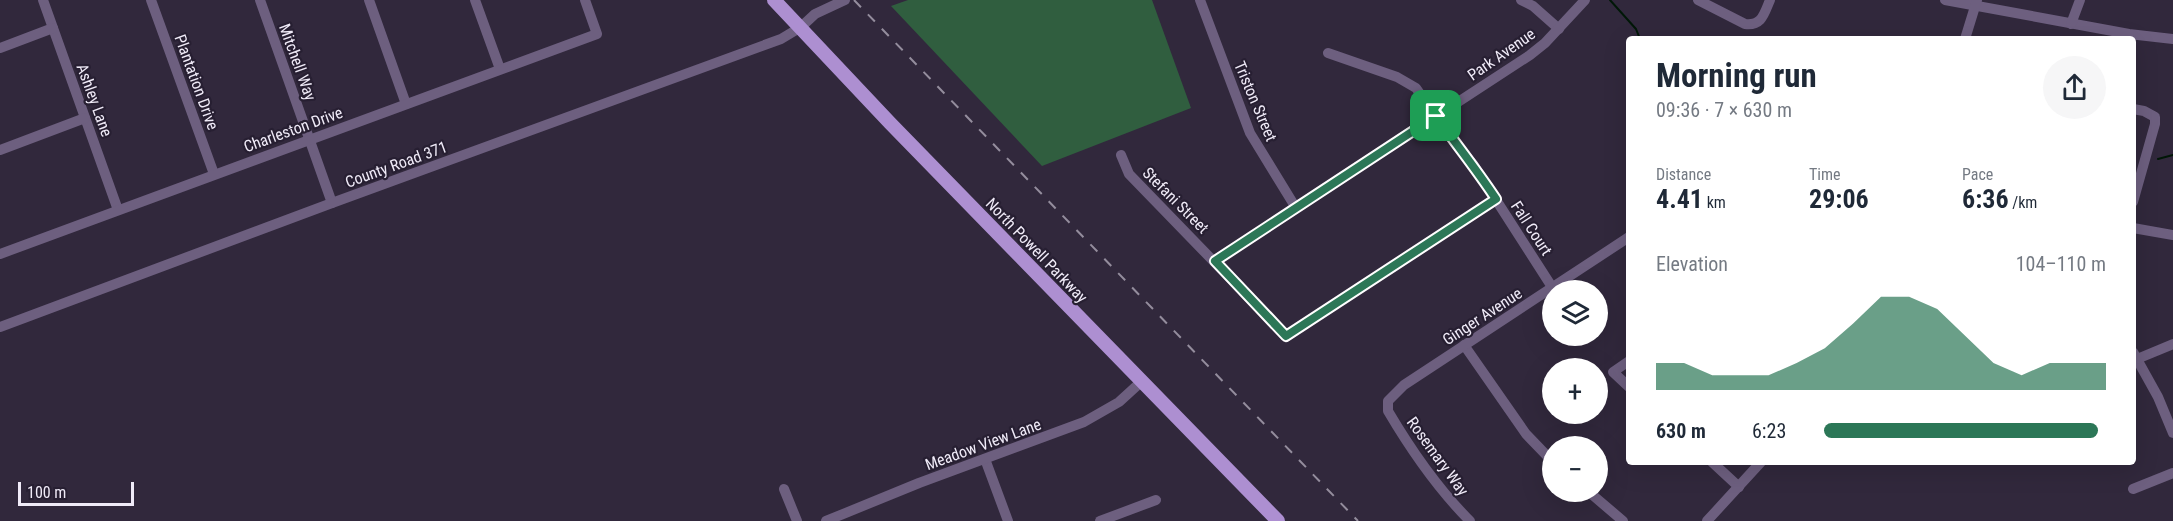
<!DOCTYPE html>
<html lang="en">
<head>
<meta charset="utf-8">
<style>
	:root { --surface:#fff; --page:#f6f6f7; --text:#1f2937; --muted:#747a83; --accent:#2c7757 }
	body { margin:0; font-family:"Roboto Condensed",sans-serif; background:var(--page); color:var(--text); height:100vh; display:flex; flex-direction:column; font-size:22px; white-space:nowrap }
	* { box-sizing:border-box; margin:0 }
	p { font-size:20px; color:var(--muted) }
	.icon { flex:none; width:33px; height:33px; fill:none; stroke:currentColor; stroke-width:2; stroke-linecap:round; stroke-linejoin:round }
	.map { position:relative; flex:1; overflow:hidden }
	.drawer { position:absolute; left:1626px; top:36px; width:510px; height:429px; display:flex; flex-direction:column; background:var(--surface); border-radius:6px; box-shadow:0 6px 24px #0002 }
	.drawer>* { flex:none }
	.controls { position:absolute; left:1542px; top:280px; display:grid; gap:12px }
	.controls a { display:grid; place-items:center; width:66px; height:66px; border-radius:50%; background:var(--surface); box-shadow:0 6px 24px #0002; font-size:30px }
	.scale { position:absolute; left:18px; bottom:15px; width:116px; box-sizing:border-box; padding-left:6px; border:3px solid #f0ebf8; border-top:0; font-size:16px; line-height:21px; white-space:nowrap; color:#f0ebf8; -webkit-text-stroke:4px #271f32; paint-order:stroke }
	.pin { position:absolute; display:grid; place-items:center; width:51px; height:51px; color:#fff; margin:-26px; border-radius:12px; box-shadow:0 3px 9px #0006 }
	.round { display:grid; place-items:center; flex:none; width:63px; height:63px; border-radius:32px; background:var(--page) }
	.headline { display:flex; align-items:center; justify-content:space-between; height:102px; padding:0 30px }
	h1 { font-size:33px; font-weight:700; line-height:45px }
	.figures { display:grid; grid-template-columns:repeat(3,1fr); gap:9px; height:102px; padding:6px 30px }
	.figures div { display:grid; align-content:center }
	.figures b { font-size:26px; font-weight:700 }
	.figures small { font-size:16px; font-weight:400 }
	.figures p { font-size:16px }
	.chart { height:168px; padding:12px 30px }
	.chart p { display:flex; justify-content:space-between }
	.chart svg { width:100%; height:108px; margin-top:6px; fill:var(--accent); opacity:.7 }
	ul { padding:0 30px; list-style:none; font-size:20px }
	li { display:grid; grid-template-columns:96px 72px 1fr; align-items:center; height:45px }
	li i { height:15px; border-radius:8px; background:var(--accent) }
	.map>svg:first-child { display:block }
	.green { fill:#305e3f }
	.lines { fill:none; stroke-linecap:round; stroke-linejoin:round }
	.stream { stroke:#001707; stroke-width:2 }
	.minor { stroke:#6d5f7f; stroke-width:10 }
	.major { stroke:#ad8fd1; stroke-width:14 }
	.rail { stroke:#948d9d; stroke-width:2; stroke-dasharray:10 10; stroke-linecap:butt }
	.route-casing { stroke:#fff; stroke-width:12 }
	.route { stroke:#2c7757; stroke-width:8 }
	.labels { text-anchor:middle; stroke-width:4.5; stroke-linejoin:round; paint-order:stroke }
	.street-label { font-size:16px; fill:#f0ebf8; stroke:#271f32 }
</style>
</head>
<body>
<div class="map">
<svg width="2173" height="521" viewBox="0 0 2173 521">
	<rect width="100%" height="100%" fill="#31283c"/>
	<polygon class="green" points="908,0 1152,0 1191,108 1042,166 891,6"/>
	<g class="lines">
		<g class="stream">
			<polyline points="1610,0 1636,29 1640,39"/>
			<polyline points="2158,159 2173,155"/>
		</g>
		<g class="minor">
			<polyline points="43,0 118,210"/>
			<polyline points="151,0 214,174"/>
			<polyline points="260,0 332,203"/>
			<polyline points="369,0 406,104"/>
			<polyline points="475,0 500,69"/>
			<polyline points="1200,0 1250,133 1296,208"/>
			<polyline points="1521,0 1533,6 1559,29"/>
			<path d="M1698 0 1745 24C1762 26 1764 14 1770 0"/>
			<polyline points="1945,0 2129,34 2173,39"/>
			<polyline points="2071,24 2080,0"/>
			<polyline points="1965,39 1977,0"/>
			<polyline points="0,48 53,28"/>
			<polyline points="1328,53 1397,77 1416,88 1456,145 1473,164 1552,287"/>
			<polyline points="2133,109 2144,111 2155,117 2155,124 2133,202"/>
			<polyline points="0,150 85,118"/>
			<polyline points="1121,155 1129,174 1286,336 1496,199"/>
			<polyline points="2133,228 2173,235"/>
			<polyline points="0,254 597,34 585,0"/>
			<polyline points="1215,261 1530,55 1545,43 1585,0"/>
			<polyline points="0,327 332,203 781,39 801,27 815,14 845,0"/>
			<polyline points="1464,345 1526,434 1552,461"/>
			<polyline points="2133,352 2158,397 2173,433"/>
			<polyline points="2137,359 2173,344"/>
			<polyline points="1629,361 1613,372 1629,387"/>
			<polyline points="985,459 1008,521"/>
			<polyline points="1712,462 1739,487"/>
			<polyline points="784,489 797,521"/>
			<polyline points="2133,489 2173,473"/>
			<polyline points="1589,492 1623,521"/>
			<polyline points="826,521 919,483 1084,422 1119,402 1142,381"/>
			<polyline points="1100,521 1156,500"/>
			<path d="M1470 521C1437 488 1411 450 1388 411V401L1404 385 1629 237"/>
			<polyline points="1707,521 1761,462"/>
		</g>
		<polyline class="major" points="774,0 890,123 1278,521"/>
		<polyline class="rail" points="854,0 1358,521"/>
	</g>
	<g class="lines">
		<g class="route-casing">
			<path id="route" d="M1436 116C1456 144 1477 170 1496 199L1286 336 1215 261Z"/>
		</g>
		<use href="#route" class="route"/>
	</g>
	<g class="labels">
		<g class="street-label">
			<text transform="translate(1501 54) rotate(-35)" y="6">Park Avenue</text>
			<text transform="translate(298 62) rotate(70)" y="6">Mitchell Way</text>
			<text transform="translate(197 82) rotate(70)" y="6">Plantation Drive</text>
			<text transform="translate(95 100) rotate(70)" y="6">Ashley Lane</text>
			<text transform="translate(1256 101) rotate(67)" y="6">Triston Street</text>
			<text transform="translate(293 129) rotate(-20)" y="6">Charleston Drive</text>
			<text transform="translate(396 164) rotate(-20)" y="6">County Road 371</text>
			<text transform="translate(1176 200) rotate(45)" y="6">Stefani Street</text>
			<text transform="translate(1532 228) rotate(57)" y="6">Fall Court</text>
			<text transform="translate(1037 250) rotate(46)" y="6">North Powell Parkway</text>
			<text transform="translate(1482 316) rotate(-33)" y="6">Ginger Avenue</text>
			<text transform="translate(983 444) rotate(-20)" y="6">Meadow View Lane</text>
			<text transform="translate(1438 456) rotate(54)" y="6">Rosemary Way</text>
		</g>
	</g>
</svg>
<div class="controls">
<a><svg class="icon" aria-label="layers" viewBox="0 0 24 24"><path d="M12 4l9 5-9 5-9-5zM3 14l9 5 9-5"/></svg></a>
<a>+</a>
<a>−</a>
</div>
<div class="scale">100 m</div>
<div class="pin" style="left:1436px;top:116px;background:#1e9e55"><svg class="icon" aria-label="arrive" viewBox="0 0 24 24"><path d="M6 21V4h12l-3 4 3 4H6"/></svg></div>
<section class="drawer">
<div class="headline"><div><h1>Morning run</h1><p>09:36 · 7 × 630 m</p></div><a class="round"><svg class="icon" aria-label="share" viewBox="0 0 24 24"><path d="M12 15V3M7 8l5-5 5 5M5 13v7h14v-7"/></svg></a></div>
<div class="figures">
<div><p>Distance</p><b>4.41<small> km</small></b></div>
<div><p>Time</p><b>29:06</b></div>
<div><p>Pace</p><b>6:36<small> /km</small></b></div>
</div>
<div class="chart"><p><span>Elevation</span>104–110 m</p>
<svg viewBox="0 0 160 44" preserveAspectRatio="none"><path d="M0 44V33L10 33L20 38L30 38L40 38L50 33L60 27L70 17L80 6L90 6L100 11L110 22L120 33L130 38L140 33L150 33L160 33V44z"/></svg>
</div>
<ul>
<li><b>630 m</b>6:23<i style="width:97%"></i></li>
</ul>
</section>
</div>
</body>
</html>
